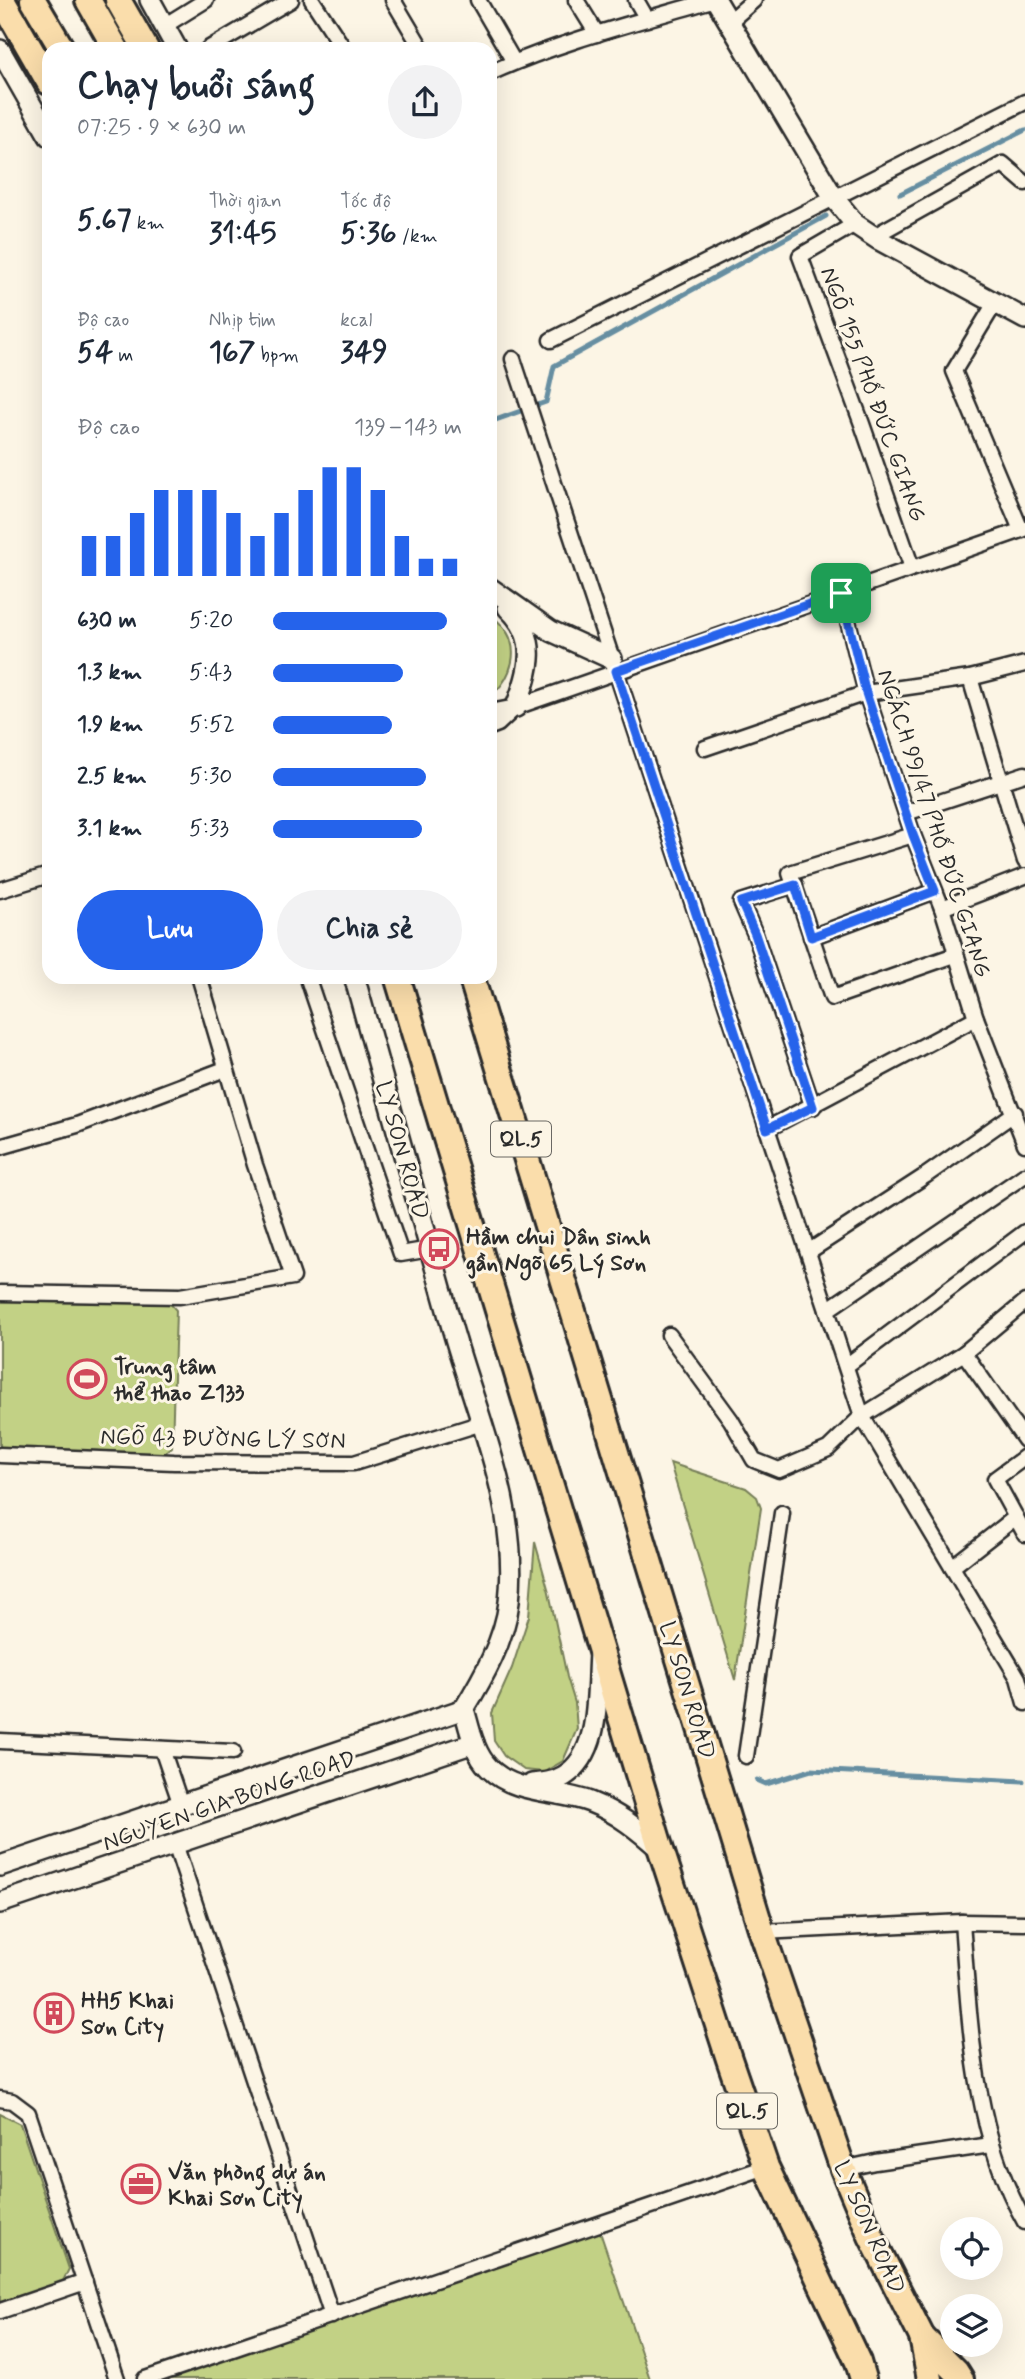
<!DOCTYPE html>
<html lang="vi">
<head>
<meta charset="utf-8">
<style>
	:root { --surface:#fff; --page:#f2f2f3; --text:#1f2937; --muted:#747a83; --accent:#2563eb }
	body { margin:0; font-family:Mynerve,sans-serif; background:var(--page); color:var(--text); height:100vh; display:flex; flex-direction:column; font-size:26px; white-space:nowrap }
	* { box-sizing:border-box; margin:0 }
	p { font-size:23px; color:var(--muted) }
	.icon { flex:none; width:38px; height:38px; fill:none; stroke:currentColor; stroke-width:2; stroke-linecap:round; stroke-linejoin:round }
	.map { position:relative; flex:1; overflow:hidden }
	.drawer { position:absolute; left:42px; top:42px; width:455px; height:942px; display:flex; flex-direction:column; background:var(--surface); border-radius:21px; box-shadow:0 7px 28px #0002 }
	.drawer>* { flex:none }
	.controls { position:absolute; left:940px; top:2217px; display:grid; gap:14px }
	.controls a { display:grid; place-items:center; width:63px; height:63px; border-radius:50%; background:var(--surface); box-shadow:0 7px 28px #0002; font-size:35px }
	.pin { position:absolute; display:grid; place-items:center; width:60px; height:60px; color:#fff; margin:-30px; border-radius:14px; box-shadow:0 4px 10px #0006 }
	.round { display:grid; place-items:center; flex:none; width:74px; height:74px; border-radius:37px; background:var(--page) }
	.summary { display:flex; align-items:center; justify-content:space-between; height:119px; padding:0 35px }
	h1 { font-size:38px; font-weight:800; line-height:52px }
	.metrics { display:grid; grid-template-columns:repeat(3,1fr); gap:10px; height:119px; padding:7px 35px }
	.metrics div { display:grid; align-content:center }
	.metrics b { font-size:30px; font-weight:800 }
	.metrics small { font-size:19px; font-weight:400 }
	.metrics p { font-size:19px }
	.chart { height:196px; padding:14px 35px }
	.chart p { display:flex; justify-content:space-between }
	.chart svg { width:100%; height:126px; margin-top:7px; stroke:var(--accent); stroke-width:6 }
	.primary-button { display:flex; gap:14px; margin-top:auto; padding:14px 35px }
	.primary-button a { flex:1; height:80px; border-radius:42px; background:var(--accent); color:#fff; font-size:28px; font-weight:800; line-height:80px; text-align:center }
	.primary-button a+a { background:var(--page); color:var(--text) }
	ul { padding:0 35px; list-style:none; font-size:23px }
	li { display:grid; grid-template-columns:112px 84px 1fr; align-items:center; height:52px }
	li i { height:18px; border-radius:9px; background:var(--accent) }
	.map>svg:first-child { display:block }
	.green { fill:#c2d185; stroke:#767e58; stroke-width:2 }
	.lines { fill:none; stroke-linecap:round; stroke-linejoin:round }
	.stream { stroke:#668ea1; stroke-width:5 }
	.street-casing { stroke:#2b2b2b; stroke-width:19 }
	.secondary-casing { stroke:#2b2b2b; stroke-width:24 }
	.highway-casing { stroke:#2b2b2b; stroke-width:30 }
	.street { stroke:#fcf5e5; stroke-width:14 }
	.secondary { stroke:#fcf5e5; stroke-width:19 }
	.highway { stroke:#faddab; stroke-width:24 }
	.route-casing { stroke:#fff; stroke-width:14 }
	.route { stroke:#2563eb; stroke-width:9 }
	.labels { text-anchor:middle; stroke-width:6; stroke-linejoin:round; paint-order:stroke }
	.shield { fill:#fcf5e5; stroke:#6a6863; stroke-width:2 }
	.shield-label { font-size:21px; font-weight:bold; fill:#2b2b2b }
	.street-label { font-size:23px; fill:#2b2b2b; stroke:#fcf5e5 }
	.poi-label { font-size:23px; font-weight:bold; fill:#2b2b2b; stroke:#fcf5e5; text-anchor:start }
</style>
</head>
<body>
<div class="map">
<svg width="1025" height="2379" viewBox="0 0 1025 2379">
	<rect width="100%" height="100%" fill="#fcf5e5"/>
	<filter id="ink" filterUnits="userSpaceOnUse"><feTurbulence type="fractalNoise" baseFrequency=".0143" numOctaves="2"/><feDisplacementMap in="SourceGraphic" scale="14" xChannelSelector="R" yChannelSelector="G"/><feConvolveMatrix kernelMatrix="1 2 1 2 8 2 1 2 1" color-interpolation-filters="sRGB"/></filter>
	<g filter="url(#ink)">
		<g class="green">
			<path d="M490 614C498 621 508 630 511 641 517 660 507 685 490 695Z"/>
			<polygon points="0,1296 166,1299 176,1310 172,1447 161,1456 0,1452"/>
			<polygon points="670,1463 746,1488 757,1497 761,1508 735,1680"/>
			<polygon points="535,1542 549,1592 567,1677 575,1703 577,1729 563,1761 544,1772 524,1770 504,1756 494,1741 492,1713 512,1668 529,1616"/>
			<polygon points="0,2114 20,2124 69,2269 62,2283 0,2304"/>
			<polygon points="598,2226 650,2379 152,2379"/>
		</g>
		<g class="lines">
			<g class="stream">
				<polyline points="900,194 1025,130"/>
				<polyline points="490,422 546,402 554,366 826,216"/>
				<polyline points="757,1780 766,1784 811,1770 1023,1781"/>
			</g>
			<g class="street-casing">
				<g id="street">
					<polyline points="312,0 344,49"/>
					<polyline points="393,0 422,49"/>
					<polyline points="478,0 514,62"/>
					<polyline points="576,0 597,34"/>
					<polyline points="636,0 647,19"/>
					<polyline points="729,22 754,0"/>
					<polyline points="164,26 206,0"/>
					<polyline points="208,49 291,0"/>
					<path d="M490 73C561 41 638 22 712 0"/>
					<polyline points="855,224 800,256 862,424 912,568"/>
					<polyline points="874,236 1003,164 1025,183"/>
					<polyline points="995,303 954,371 1021,530"/>
					<polyline points="551,340 1025,102"/>
					<polyline points="513,359 862,1416 1018,1678 1025,1703"/>
					<polyline points="841,593 866,693 913,835 942,908 976,1018 1025,1144"/>
					<polyline points="970,678 1025,861"/>
					<polyline points="490,712 516,707 1025,529"/>
					<polyline points="490,727 498,724 516,707"/>
					<polyline points="705,748 866,693 970,678 1025,664"/>
					<polyline points="906,813 1025,774"/>
					<polyline points="913,835 790,873 832,998 955,955"/>
					<polyline points="795,885 741,902 755,934 813,1107"/>
					<polyline points="0,890 49,875"/>
					<polyline points="942,908 1025,876"/>
					<polyline points="811,937 935,891"/>
					<polyline points="307,976 401,1254 430,1249"/>
					<polyline points="767,1129 976,1018"/>
					<polyline points="0,1147 77,1125 225,1069"/>
					<polyline points="808,1252 925,1176 1015,1113"/>
					<polyline points="0,1293 180,1296 293,1277 255,1165 199,976"/>
					<polyline points="827,1310 1025,1175"/>
					<polyline points="669,1335 731,1420 754,1460 779,1470 828,1449 862,1416 964,1353 1025,1302"/>
					<polyline points="964,1353 1025,1440"/>
					<polyline points="846,1366 1025,1232"/>
					<polyline points="0,1455 174,1462 354,1463 482,1423"/>
					<polyline points="1025,1457 995,1479 1025,1534"/>
					<polyline points="952,1567 1016,1517"/>
					<polyline points="0,1741 233,1752"/>
					<polyline points="162,1749 181,1805"/>
					<polyline points="746,1756 782,1513"/>
					<polyline points="175,1844 332,2316"/>
					<path d="M962 1922C970 2024 973 2132 1025 2222"/>
					<polyline points="762,1932 962,1922 1025,1923"/>
					<polyline points="0,2099 12,2101 28,2113 117,2379"/>
					<polyline points="843,2169 875,2162 991,2145"/>
					<polyline points="0,2311 85,2282"/>
					<polyline points="145,2379 766,2167"/>
				</g>
			</g>
			<g class="secondary-casing">
				<g id="secondary">
					<polyline points="150,0 177,49"/>
					<polyline points="716,0 834,198 855,224 879,240 1025,319"/>
					<polyline points="0,50 49,136"/>
					<polyline points="490,588 551,631 612,659"/>
					<path d="M508 608C541 639 529 671 516 707"/>
					<path d="M354 976C387 1092 419 1208 451 1324 476 1415 520 1506 509 1602 505 1639 483 1678 464 1709 470 1730 474 1753 489 1768 514 1794 559 1790 590 1802 618 1813 639 1830 661 1850"/>
					<path d="M532 1784C543 1783 554 1782 564 1776 602 1753 596 1692 599 1654"/>
					<polyline points="0,1866 464,1709"/>
					<polyline points="0,1903 474,1743"/>
				</g>
			</g>
			<g class="highway-casing">
				<g id="highway">
					<polyline points="2,0 49,82"/>
					<polyline points="33,0 62,49"/>
					<polyline points="88,0 116,49"/>
					<polyline points="118,0 146,49"/>
					<polyline points="397,976 661,1850 729,2059 766,2167 858,2362 863,2379"/>
					<polyline points="471,976 762,1932 843,2169 871,2236 922,2337 956,2371 961,2379"/>
					<polyline points="922,2337 930,2379"/>
				</g>
			</g>
			<use href="#street" class="street"/>
			<use href="#secondary" class="secondary"/>
			<use href="#highway" class="highway"/>
		</g>
	</g>
	<g class="lines" filter="url(#ink)">
		<g class="route-casing">
			<polygon id="route" points="841,593 866,693 913,835 935,891 811,937 795,885 741,902 755,934 813,1107 767,1129 616,671"/>
		</g>
		<use href="#route" class="route"/>
	</g>
	<defs>
		<g id="bus-ring" transform="scale(2.0125)"><circle r="9.5" fill="#fcf5e5" stroke="#d1495b" stroke-width="1.5"/><path d="M-5-6H5V4H4V6H2V4H-2V6H-4V4H-5ZM-3.5-4V0h7V-4ZM-3.5 1.2v1.5H-2V1.2ZM2 1.2v1.5H3.5V1.2Z" fill="#d1495b"/></g>
		<g id="stadium-ring" transform="scale(2.0125)"><circle r="9.5" fill="#fcf5e5" stroke="#d1495b" stroke-width="1.5"/><path d="M0-5a6.5 5 0 1 0 0 10a6.5 5 0 1 0 0-10ZM-3.5-1.8h7v3.6h-7Z" fill="#d1495b"/></g>
		<g id="building-ring" transform="scale(2.0125)"><circle r="9.5" fill="#fcf5e5" stroke="#d1495b" stroke-width="1.5"/><path d="M-4-6H4V6H1V3H-1V6H-4ZM-2.5-4.3h1.7v1.8h-1.7ZM.8-4.3h1.7v1.8H.8ZM-2.5-1h1.7V.8h-1.7ZM.8-1h1.7V.8H.8Z" fill="#d1495b"/></g>
		<g id="office-ring" transform="scale(2.0125)"><circle r="9.5" fill="#fcf5e5" stroke="#d1495b" stroke-width="1.5"/><path d="M-6-3h4V-5.5h4V-3h4V5H-6ZM-1-4.5V-3h2v-1.5ZM-6 0V1H6V0Z" fill="#d1495b"/></g>
	</defs>
	<g fill-rule="evenodd">
		<use href="#bus-ring" x="439" y="1249"/>
		<use href="#stadium-ring" x="87" y="1379"/>
		<use href="#building-ring" x="54" y="2013"/>
		<use href="#office-ring" x="141" y="2184"/>
	</g>
	<g class="labels">
		<g class="shield">
			<rect x="491" y="1121.5" width="60" height="35" rx="5"/>
			<rect x="717" y="2093.5" width="60" height="35" rx="5"/>
		</g>
		<g class="shield-label">
			<text x="521" y="1146">QL.5</text>
			<text x="747" y="2118">QL.5</text>
		</g>
		<g class="street-label">
			<text transform="translate(874 394) rotate(70)" y="8">NGÕ 155 PHỐ ĐỨC GIANG</text>
			<text transform="translate(935 823) rotate(72)" y="8">NGÁCH 99/47 PHỐ ĐỨC GIANG</text>
			<text transform="translate(403 1150) rotate(74)" y="8">LY SON ROAD</text>
			<text transform="translate(223 1438) rotate(1)" y="8">NGÕ 43 ĐƯỜNG LÝ SƠN</text>
			<text transform="translate(688 1690) rotate(73)" y="8">LY SON ROAD</text>
			<text transform="translate(229 1800) rotate(-19)" y="8">NGUYEN GIA BONG ROAD</text>
			<text transform="translate(870 2227) rotate(66)" y="8">LY SON ROAD</text>
		</g>
		<g class="poi-label">
			<text x="466" y="1244">Hầm chui Dân sinh<tspan x="466" dy="26">gần Ngõ 65 Lý Sơn</tspan></text>
			<text x="114" y="1374">Trung tâm<tspan x="114" dy="26">thể thao Z133</tspan></text>
			<text x="81" y="2008">HH5 Khai<tspan x="81" dy="26">Sơn City</tspan></text>
			<text x="168" y="2179">Văn phòng dự án<tspan x="168" dy="26">Khai Sơn City</tspan></text>
		</g>
	</g>
</svg>
<div class="controls">
<a><svg class="icon" aria-label="locate" viewBox="0 0 24 24"><circle cx="12" cy="12" r="6"/><path d="M12 2v4M12 18v4M2 12h4M18 12h4"/></svg></a>
<a><svg class="icon" aria-label="layers" viewBox="0 0 24 24"><path d="M12 4l9 5-9 5-9-5zM3 14l9 5 9-5"/></svg></a>
</div>
<div class="pin" style="left:841px;top:593px;background:#1e9e55"><svg class="icon" aria-label="arrive" viewBox="0 0 24 24"><path d="M6 21V4h12l-3 4 3 4H6"/></svg></div>
<section class="drawer">
<div class="summary"><div><h1>Chạy buổi sáng</h1><p>07:25 · 9 × 630 m</p></div><a class="round"><svg class="icon" aria-label="share" viewBox="0 0 24 24"><path d="M12 15V3M7 8l5-5 5 5M5 13v7h14v-7"/></svg></a></div>
<div class="metrics">
<div><b>5.67<small> km</small></b></div>
<div><p>Thời gian</p><b>31:45</b></div>
<div><p>Tốc độ</p><b>5:36<small> /km</small></b></div>
</div>
<div class="metrics">
<div><p>Độ cao</p><b>54<small> m</small></b></div>
<div><p>Nhịp tim</p><b>167<small> bpm</small></b></div>
<div><p>kcal</p><b>349</b></div>
</div>
<div class="chart"><p><span>Độ cao</span>139–143 m</p>
<svg viewBox="0 0 160 44" preserveAspectRatio="none"><path d="M5 44V30M15 44V30M25 44V22M35 44V14M45 44V14M55 44V14M65 44V22M75 44V30M85 44V22M95 44V14M105 44V6M115 44V6M125 44V14M135 44V30M145 44V38M155 44V38"/></svg>
</div>
<ul>
<li><b>630 m</b>5:20<i style="width:92%"></i></li>
<li><b>1.3 km</b>5:43<i style="width:69%"></i></li>
<li><b>1.9 km</b>5:52<i style="width:63%"></i></li>
<li><b>2.5 km</b>5:30<i style="width:81%"></i></li>
<li><b>3.1 km</b>5:33<i style="width:79%"></i></li>
</ul>
<div class="primary-button"><a>Lưu</a><a>Chia sẻ</a></div>
</section>
</div>
</body>
</html>
